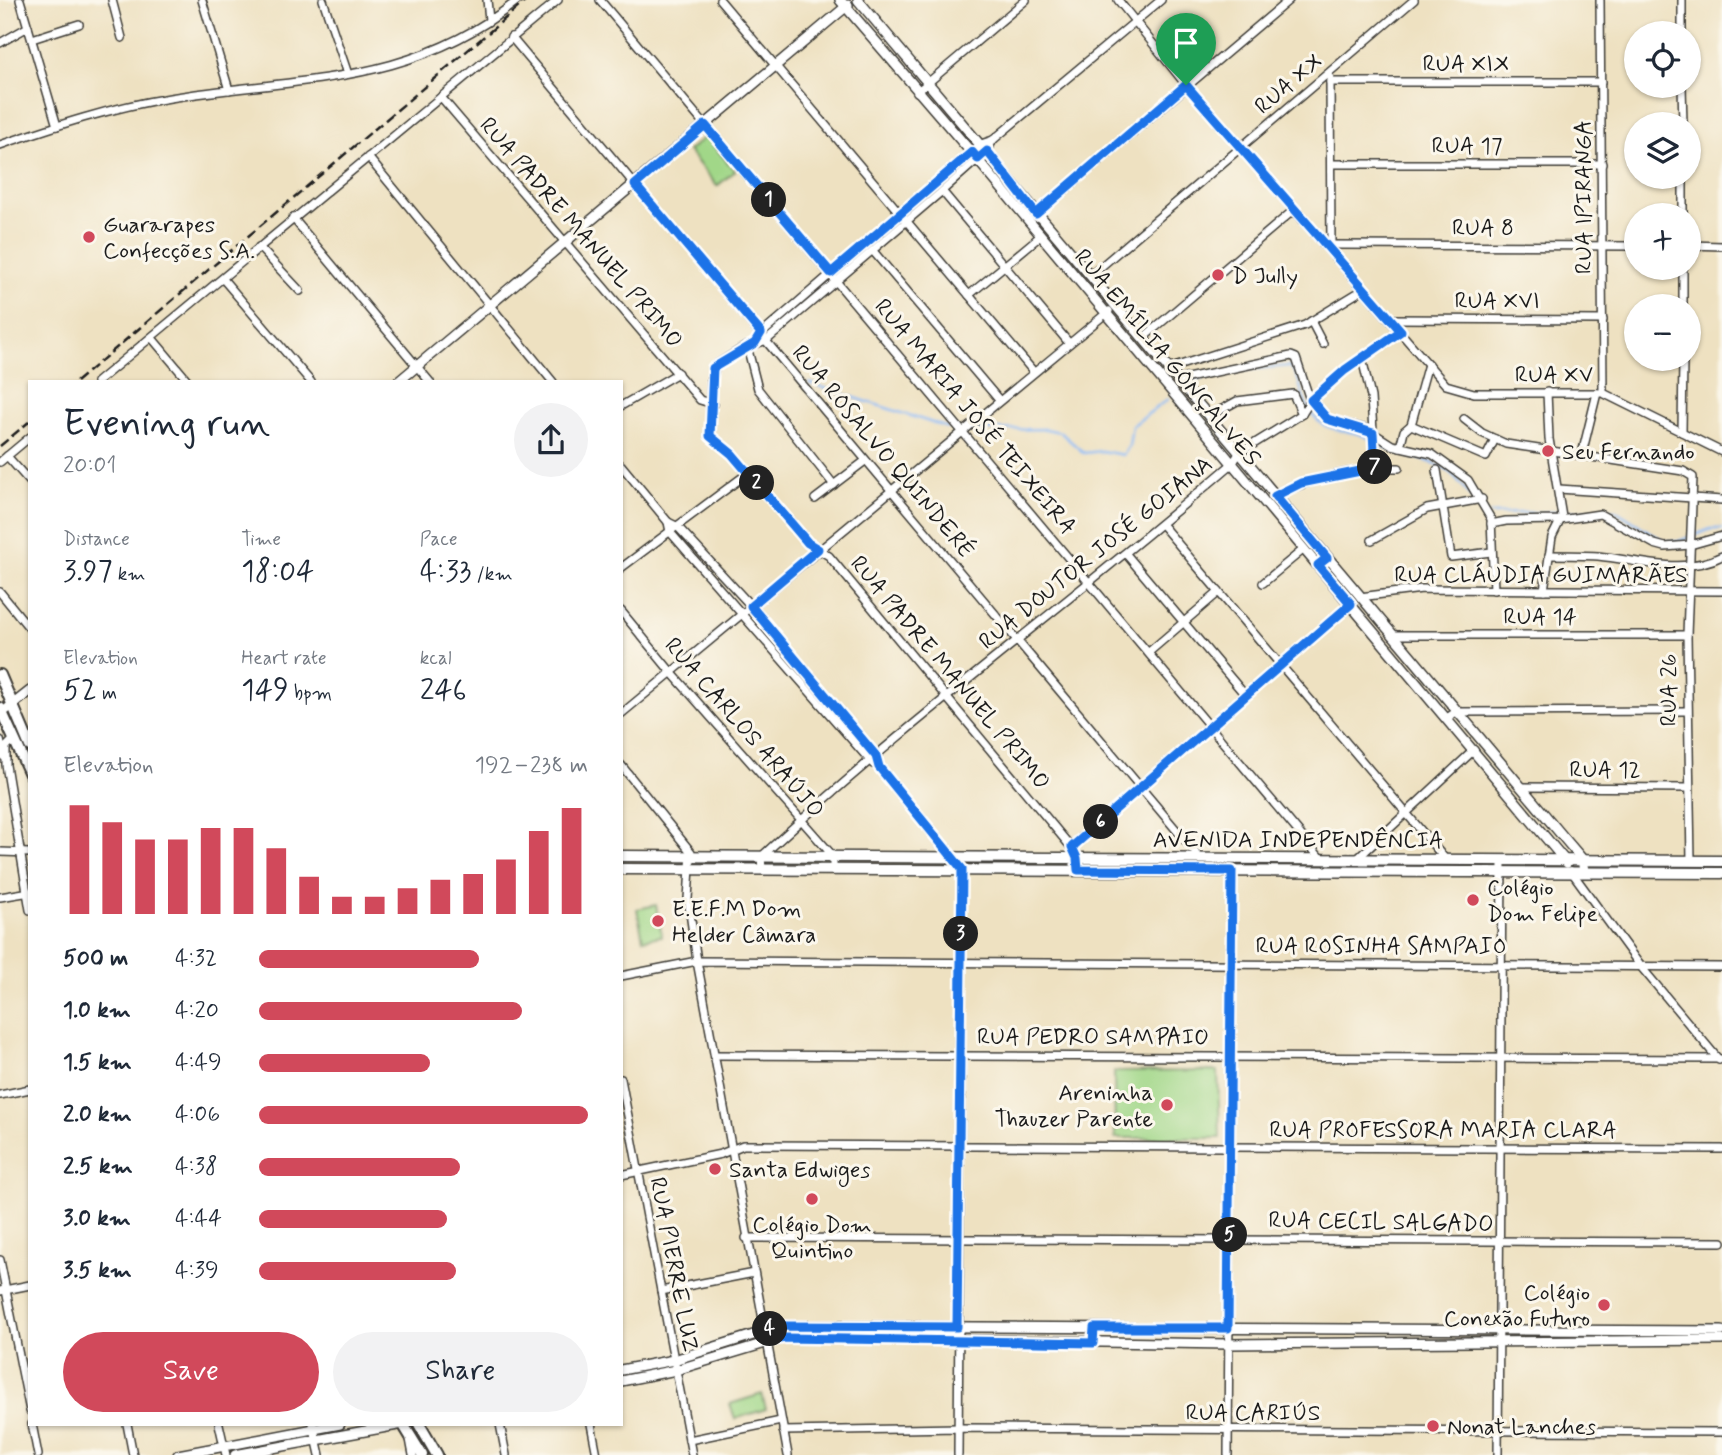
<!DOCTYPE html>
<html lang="en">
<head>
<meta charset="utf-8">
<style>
	:root { --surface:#fff; --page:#f2f2f3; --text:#1f2937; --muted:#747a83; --accent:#d1495b }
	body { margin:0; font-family:Mynerve,sans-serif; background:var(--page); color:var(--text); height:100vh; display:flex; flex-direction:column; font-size:26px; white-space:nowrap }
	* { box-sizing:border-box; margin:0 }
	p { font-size:23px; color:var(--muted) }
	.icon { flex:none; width:38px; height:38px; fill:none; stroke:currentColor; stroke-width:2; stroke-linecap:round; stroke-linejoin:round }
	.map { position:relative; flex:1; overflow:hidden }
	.side { position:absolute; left:28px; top:380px; width:595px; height:1046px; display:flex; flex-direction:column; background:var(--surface); border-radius:0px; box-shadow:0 2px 5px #0004 }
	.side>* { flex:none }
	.tools { position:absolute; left:1624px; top:21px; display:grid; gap:14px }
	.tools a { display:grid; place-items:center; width:77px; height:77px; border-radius:50%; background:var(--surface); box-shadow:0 2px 5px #0004; font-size:35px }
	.pin { position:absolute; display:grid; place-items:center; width:60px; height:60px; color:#fff; margin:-72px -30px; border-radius:50% 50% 50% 0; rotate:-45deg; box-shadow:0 0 7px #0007 }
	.pin .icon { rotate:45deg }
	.km { position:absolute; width:35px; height:35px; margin:-18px; border-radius:50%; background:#222; color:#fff; font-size:19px; line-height:35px; text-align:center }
	.round { display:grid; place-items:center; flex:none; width:74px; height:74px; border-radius:37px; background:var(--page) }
	.head { display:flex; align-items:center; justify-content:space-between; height:119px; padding:0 35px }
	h1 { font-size:38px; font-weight:600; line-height:52px }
	.metrics { display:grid; grid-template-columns:repeat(3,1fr); gap:10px; height:119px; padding:7px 35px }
	.metrics div { display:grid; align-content:center }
	.metrics b { font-size:30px; font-weight:600 }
	.metrics small { font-size:19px; font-weight:400 }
	.metrics p { font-size:19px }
	.chart { height:196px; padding:14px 35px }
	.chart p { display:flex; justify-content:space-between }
	.chart svg { width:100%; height:126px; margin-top:7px; stroke:var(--accent); stroke-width:6 }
	.action { display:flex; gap:14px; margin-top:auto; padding:14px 35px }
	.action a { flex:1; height:80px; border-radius:42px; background:var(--accent); color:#fff; font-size:28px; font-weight:600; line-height:80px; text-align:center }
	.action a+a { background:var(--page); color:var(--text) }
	ul { padding:0 35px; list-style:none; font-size:23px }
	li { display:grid; grid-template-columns:112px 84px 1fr; align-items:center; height:52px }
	li i { height:18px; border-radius:9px; background:var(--accent) }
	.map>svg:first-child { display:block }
	.green { fill:#a1d788; stroke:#5e7a52; stroke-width:2 }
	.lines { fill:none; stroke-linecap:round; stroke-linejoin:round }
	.stream { stroke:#8abaf6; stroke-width:2.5 }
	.minor-casing { stroke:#3c3a35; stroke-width:10 }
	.tertiary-casing { stroke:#3c3a35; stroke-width:12 }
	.secondary-casing { stroke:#3c3a35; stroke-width:13 }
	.primary-casing { stroke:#3c3a35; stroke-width:14 }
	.minor { stroke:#fff; stroke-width:7 }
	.tertiary { stroke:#fff; stroke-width:9 }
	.secondary { stroke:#fff; stroke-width:10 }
	.primary { stroke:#fff; stroke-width:10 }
	.rail { stroke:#1c1c1c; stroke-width:2.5; stroke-dasharray:10 5; stroke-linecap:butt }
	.route-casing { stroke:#fff; stroke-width:14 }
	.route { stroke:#1a73e8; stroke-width:9 }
	.poi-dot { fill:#d1495b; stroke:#fbf7ec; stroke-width:2.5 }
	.labels { text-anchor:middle; stroke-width:6; stroke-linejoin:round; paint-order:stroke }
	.street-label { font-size:23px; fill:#1c1c1c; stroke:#fbf7ec }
	.poi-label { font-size:23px; fill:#1c1c1c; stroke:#fbf7ec; text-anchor:start }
</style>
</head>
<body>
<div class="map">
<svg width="1722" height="1455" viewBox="0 0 1722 1455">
	<rect width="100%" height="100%" fill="#fbf7ec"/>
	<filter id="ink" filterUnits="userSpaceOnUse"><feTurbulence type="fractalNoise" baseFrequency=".0143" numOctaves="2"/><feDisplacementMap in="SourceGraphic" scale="14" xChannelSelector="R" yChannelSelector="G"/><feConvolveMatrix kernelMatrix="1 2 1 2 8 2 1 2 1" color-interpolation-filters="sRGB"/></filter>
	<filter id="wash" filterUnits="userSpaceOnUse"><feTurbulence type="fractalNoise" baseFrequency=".00686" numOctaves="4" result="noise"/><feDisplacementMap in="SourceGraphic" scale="28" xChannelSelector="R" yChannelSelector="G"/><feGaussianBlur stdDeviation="1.57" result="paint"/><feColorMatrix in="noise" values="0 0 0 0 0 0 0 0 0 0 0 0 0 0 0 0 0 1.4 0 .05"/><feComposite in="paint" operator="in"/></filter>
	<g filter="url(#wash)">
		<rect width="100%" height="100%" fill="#eee1c1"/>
		<g class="green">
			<polygon points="706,136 735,171 717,186 688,151"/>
			<polygon points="656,905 662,936 643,939 637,909"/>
			<polygon points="1218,1071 1220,1138 1115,1138 1114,1072"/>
			<polygon points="762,1394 766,1409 735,1419 730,1404"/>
		</g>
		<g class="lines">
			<g class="stream">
				<path d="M1241 370 1290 366C1306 384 1297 405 1322 424 1336 433 1356 429 1370 439"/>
				<polyline points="1191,382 1204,378"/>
				<polyline points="809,383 948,428"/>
				<polyline points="972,430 1046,429 1060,432 1084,453 1102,451 1123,455 1129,446 1132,426 1168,399"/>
				<path d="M1376 442C1398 457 1426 456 1448 471 1463 481 1470 500 1483 512"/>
				<polyline points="1490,514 1615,510 1664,541 1677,542 1711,529 1722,529"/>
			</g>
		</g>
	</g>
	<g filter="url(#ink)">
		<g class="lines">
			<g class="minor-casing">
				<g id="minor">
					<polyline points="20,0 57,126"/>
					<polyline points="112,0 122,38"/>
					<polyline points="202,0 229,90"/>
					<polyline points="323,0 348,74"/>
					<polyline points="487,0 489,20"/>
					<polyline points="600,0 1321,859"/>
					<polyline points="720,0 1033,371"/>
					<polyline points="1118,0 1186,85 1446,385 1474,393 1603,393 1722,452"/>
					<polyline points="1600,0 1603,393"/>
					<polyline points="1682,0 1682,33"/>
					<polyline points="511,37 1199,857"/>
					<polyline points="32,39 79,24"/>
					<polyline points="0,43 28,27"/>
					<polyline points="1330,78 1331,248"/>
					<polyline points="1330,82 1601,82"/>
					<polyline points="1682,86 1683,124"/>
					<polyline points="917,92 1026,0"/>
					<polyline points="441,97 700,400 713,404"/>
					<polyline points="993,140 987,151 942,191 767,340 743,348 716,365 711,382 710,436 732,454 808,543 829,556 1071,847 1077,857 1078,870"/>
					<path d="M0 145C55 126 112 107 170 98 297 77 411 87 518 0"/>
					<polyline points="368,157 553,382"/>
					<polyline points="1332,164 1602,164"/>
					<polyline points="1683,177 1683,215"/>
					<polyline points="942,191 1069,343"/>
					<polyline points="1036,214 1289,0"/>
					<polyline points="293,218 430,382"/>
					<polyline points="1330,245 1636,246"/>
					<polyline points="1689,245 1722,246"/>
					<polyline points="259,247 300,291"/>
					<polyline points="873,251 999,400"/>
					<polyline points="1090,276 1414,0"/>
					<polyline points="223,279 311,382"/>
					<polyline points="969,295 1039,237"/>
					<polyline points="1683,306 1683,268"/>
					<polyline points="1391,319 1603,320"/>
					<polyline points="1311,321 1323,344"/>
					<polyline points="759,336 981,144 993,140 1161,0"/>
					<polyline points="152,338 189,382"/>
					<polyline points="1143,338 1295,209"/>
					<polyline points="747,346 758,389 834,485"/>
					<polyline points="1362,358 1371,397 1375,468"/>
					<polyline points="1168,369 1305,325 1364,289"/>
					<polyline points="1178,380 1291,356 1296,358 1309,397 1327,419 1367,429 1392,445 1432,454 1468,480 1491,519 1494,590"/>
					<polyline points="97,382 558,0"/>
					<polyline points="621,406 678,373"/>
					<polyline points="1208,417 1237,401 1293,394 1302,414"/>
					<polyline points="1464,419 1482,433 1506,444 1683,471 1693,477 1687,635 1691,860"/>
					<polyline points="1411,425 1486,457 1495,439"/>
					<polyline points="1682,432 1683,359"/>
					<polyline points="1400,447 1404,431 1411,425 1428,364"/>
					<polyline points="1582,454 1597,393"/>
					<polyline points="7,456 30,482"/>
					<polyline points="0,462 30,437"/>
					<polyline points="621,465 668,522 678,527 751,606 876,756 879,767 962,869 958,1455"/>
					<polyline points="1437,470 1451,557 1491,552"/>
					<polyline points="1559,489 1722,500"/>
					<path d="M1274 496C1312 478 1358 467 1399 468"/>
					<polyline points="815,499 865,461"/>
					<polyline points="668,522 670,532 873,764"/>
					<polyline points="1491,524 1506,521 1560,520 1600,514 1654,544 1665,547 1690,545 1722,536"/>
					<polyline points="1162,525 1446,860"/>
					<polyline points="1372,540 1427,509 1482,499"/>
					<polyline points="1126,554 1246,696"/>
					<path d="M1549 555C1565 555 1582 555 1598 556 1639 560 1683 576 1722 556"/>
					<polyline points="621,568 748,473"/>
					<polyline points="1263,583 1304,549"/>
					<polyline points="1544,590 1552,537 1562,517 1549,439 1547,392"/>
					<polyline points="0,592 30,629"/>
					<polyline points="1360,597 1422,589 1722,591"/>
					<polyline points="621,611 671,672 833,856 833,870"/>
					<polyline points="1393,635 1687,635"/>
					<polyline points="1149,652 1219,592"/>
					<polyline points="621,714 1109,311"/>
					<polyline points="1447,718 1456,712 1687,711"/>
					<polyline points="14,739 6,747 6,765 30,910"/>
					<polyline points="0,740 4,757"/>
					<polyline points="621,765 691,852 688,899 697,961 788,1455"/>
					<polyline points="1521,787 1689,788"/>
					<polyline points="1071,847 1351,604"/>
					<polyline points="0,852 30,853"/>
					<polyline points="1358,858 1474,750"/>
					<path d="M762 869 761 857C911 717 1078 597 1233 463L1239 453 1302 414 1311 400 1345 370 1401 331"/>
					<polyline points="1571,871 1642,968 1719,1060"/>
					<polyline points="0,897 30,892"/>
					<polyline points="621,976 697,961 1722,967"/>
					<polyline points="715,1055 1722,1059"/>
					<polyline points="621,1079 692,1455"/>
					<polyline points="0,1095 30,1089"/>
					<polyline points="621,1175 721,1154 743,1145 1722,1149"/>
					<polyline points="746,1238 1722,1242"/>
					<polyline points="0,1260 30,1411"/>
					<polyline points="0,1291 30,1285"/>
					<polyline points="661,1291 754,1273"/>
					<polyline points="32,1424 38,1455"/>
					<polyline points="127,1424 133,1455"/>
					<polyline points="219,1424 226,1455"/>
					<polyline points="313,1424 320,1455"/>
					<polyline points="500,1424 506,1455"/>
					<polyline points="591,1424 597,1455"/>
					<polyline points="783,1431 959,1428 1722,1432"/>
					<polyline points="410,1439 413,1455"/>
					<polyline points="689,1440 781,1421"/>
					<polyline points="1228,1455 1232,871"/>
					<polyline points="1498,1455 1502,860"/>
				</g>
			</g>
			<g class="tertiary-casing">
				<g id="tertiary">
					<polyline points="840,0 977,159 1567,863"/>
					<polyline points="858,0 1565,839 1582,859 1584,871"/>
					<polyline points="398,382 848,5"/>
					<polyline points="2,713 30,691"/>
					<polyline points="621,1370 674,1360 782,1326 1722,1331"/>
					<polyline points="621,1381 676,1370 785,1337 1228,1344 1722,1340"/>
					<polyline points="178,1455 340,1424"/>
					<polyline points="235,1455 403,1424"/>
				</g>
			</g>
			<g class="secondary-casing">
				<g id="secondary">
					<polyline points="621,856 1722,861"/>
					<polyline points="621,869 1722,873"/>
				</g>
			</g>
			<g class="primary-casing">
				<g id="primary">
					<polyline points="0,675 30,746"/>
					<polyline points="0,708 30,774"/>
					<polyline points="403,1424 422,1455"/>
					<polyline points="419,1424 437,1455"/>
				</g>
			</g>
			<use href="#minor" class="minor"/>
			<use href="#tertiary" class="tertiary"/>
			<use href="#secondary" class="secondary"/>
			<use href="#primary" class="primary"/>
			<g class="rail">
				<polyline points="76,382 527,0"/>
				<polyline points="0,446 30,421"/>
			</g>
		</g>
	</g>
	<g class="lines" filter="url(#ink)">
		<g class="route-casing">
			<polygon id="route" points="1186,85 1401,331 1345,370 1311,400 1327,419 1373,433 1375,468 1301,483 1275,496 1327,558 1318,565 1351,604 1072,847 1077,858 1078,870 1232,871 1228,1328 1094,1328 1093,1343 785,1338 768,1341 766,1330 782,1326 957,1327 962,869 879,767 876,756 751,606 818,549 808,543 732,454 710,436 713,368 755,343 761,333 635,185 705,125 831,273 972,152 978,159 987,151 1036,214"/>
		</g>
		<use href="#route" class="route"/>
	</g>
	<g class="poi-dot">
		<circle cx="89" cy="237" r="7"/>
		<circle cx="1218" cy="275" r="7"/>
		<circle cx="1548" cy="451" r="7"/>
		<circle cx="1473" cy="900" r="7"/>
		<circle cx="658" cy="921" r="7"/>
		<circle cx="1167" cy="1105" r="7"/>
		<circle cx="715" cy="1169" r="7"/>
		<circle cx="812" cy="1199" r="7"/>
		<circle cx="1604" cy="1305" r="7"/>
		<circle cx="1433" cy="1426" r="7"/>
	</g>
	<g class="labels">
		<g class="street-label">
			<text x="1466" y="71">RUA XIX</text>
			<text transform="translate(1288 83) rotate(-40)" y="8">RUA XX</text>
			<text x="1467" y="153">RUA 17</text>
			<text transform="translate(1583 197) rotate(-90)" y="8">RUA IPIRANGA</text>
			<text x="1483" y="235">RUA 8</text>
			<text transform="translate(582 232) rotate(49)" y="8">RUA PADRE MANUEL PRIMO</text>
			<text x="1497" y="308">RUA XVI</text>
			<text transform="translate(1168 357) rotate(50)" y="8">RUA EMÍLIA GONÇALVES</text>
			<text x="1554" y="382">RUA XV</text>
			<text transform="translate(976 416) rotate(50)" y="8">RUA MARIA JOSÉ TEIXEIRA</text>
			<text transform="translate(884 451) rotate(50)" y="8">RUA ROSALVO QUINDERÉ</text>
			<text transform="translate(1095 552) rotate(-39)" y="8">RUA DOUTOR JOSÉ GOIANA</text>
			<text x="1541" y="582">RUA CLÁUDIA GUIMARÃES</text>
			<text x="1540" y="624">RUA 14</text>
			<text transform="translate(951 672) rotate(50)" y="8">RUA PADRE MANUEL PRIMO</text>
			<text transform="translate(1668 690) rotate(-90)" y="8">RUA 26</text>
			<text transform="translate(745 727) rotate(49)" y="8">RUA CARLOS ARAÚJO</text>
			<text x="1605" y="777">RUA 12</text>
			<text x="1298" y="847">AVENIDA INDEPENDÊNCIA</text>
			<text x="1381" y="953">RUA ROSINHA SAMPAIO</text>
			<text x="1093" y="1044">RUA PEDRO SAMPAIO</text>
			<text x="1443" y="1137">RUA PROFESSORA MARIA CLARA</text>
			<text transform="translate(1381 1221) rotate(1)" y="8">RUA CECIL SALGADO</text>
			<text transform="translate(675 1264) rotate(79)" y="8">RUA PIERRE LUZ</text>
			<text x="1253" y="1420">RUA CARIÚS</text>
		</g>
		<g class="poi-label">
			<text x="103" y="232">Guararapes<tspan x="103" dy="26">Confecções S.A.</tspan></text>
			<text x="1232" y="283">D Jully</text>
			<text x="1562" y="459">Seu Fernando</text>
			<text x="1487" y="895">Colégio<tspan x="1487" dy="26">Dom Felipe</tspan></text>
			<text x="672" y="916">E.E.F.M Dom<tspan x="672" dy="26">Helder Câmara</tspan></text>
			<text x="1153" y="1100" text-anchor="end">Areninha<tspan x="1153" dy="26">Thauzer Parente</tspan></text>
			<text x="729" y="1177">Santa Edwiges</text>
			<text x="812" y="1232" text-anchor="middle">Colégio Dom<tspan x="812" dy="26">Quintino</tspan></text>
			<text x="1590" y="1300" text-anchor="end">Colégio<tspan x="1590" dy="26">Conexão Futuro</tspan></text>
			<text x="1447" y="1434">Nonat Lanches</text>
		</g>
	</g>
</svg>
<div class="tools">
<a><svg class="icon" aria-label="locate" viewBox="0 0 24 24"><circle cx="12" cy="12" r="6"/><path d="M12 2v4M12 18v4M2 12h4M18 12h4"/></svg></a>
<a><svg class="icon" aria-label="layers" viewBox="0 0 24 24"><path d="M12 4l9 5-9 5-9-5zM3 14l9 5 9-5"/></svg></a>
<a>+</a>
<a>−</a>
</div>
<div class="pin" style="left:1186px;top:85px;background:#1e9e55"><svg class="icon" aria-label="arrive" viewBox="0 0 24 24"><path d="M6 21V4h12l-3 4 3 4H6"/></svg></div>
<b class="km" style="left:769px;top:200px">1</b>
<b class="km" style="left:757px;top:483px">2</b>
<b class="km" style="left:961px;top:934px">3</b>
<b class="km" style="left:770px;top:1329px">4</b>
<b class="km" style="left:1230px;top:1235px">5</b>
<b class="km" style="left:1101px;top:822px">6</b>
<b class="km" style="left:1375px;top:467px">7</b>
<section class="side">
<div class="head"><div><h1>Evening run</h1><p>20:01</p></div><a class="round"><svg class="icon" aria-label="share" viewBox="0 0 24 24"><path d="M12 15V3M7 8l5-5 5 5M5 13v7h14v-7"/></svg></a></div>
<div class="metrics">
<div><p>Distance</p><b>3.97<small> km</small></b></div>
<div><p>Time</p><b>18:04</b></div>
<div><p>Pace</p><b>4:33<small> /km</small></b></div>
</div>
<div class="metrics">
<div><p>Elevation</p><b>52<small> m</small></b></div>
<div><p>Heart rate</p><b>149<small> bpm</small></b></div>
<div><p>kcal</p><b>246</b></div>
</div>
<div class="chart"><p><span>Elevation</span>192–238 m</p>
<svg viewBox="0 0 160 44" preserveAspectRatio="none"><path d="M5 44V6M15 44V12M25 44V18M35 44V18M45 44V14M55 44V14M65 44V21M75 44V31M85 44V38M95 44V38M105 44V35M115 44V32M125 44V30M135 44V25M145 44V15M155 44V7"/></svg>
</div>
<ul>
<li><b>500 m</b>4:32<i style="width:67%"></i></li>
<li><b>1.0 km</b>4:20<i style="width:80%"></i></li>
<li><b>1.5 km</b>4:49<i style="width:52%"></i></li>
<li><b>2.0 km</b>4:06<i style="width:100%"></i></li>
<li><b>2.5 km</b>4:38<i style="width:61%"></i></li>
<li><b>3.0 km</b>4:44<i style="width:57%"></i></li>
<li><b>3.5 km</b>4:39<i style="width:60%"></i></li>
</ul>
<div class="action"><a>Save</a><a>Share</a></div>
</section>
</div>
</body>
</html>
